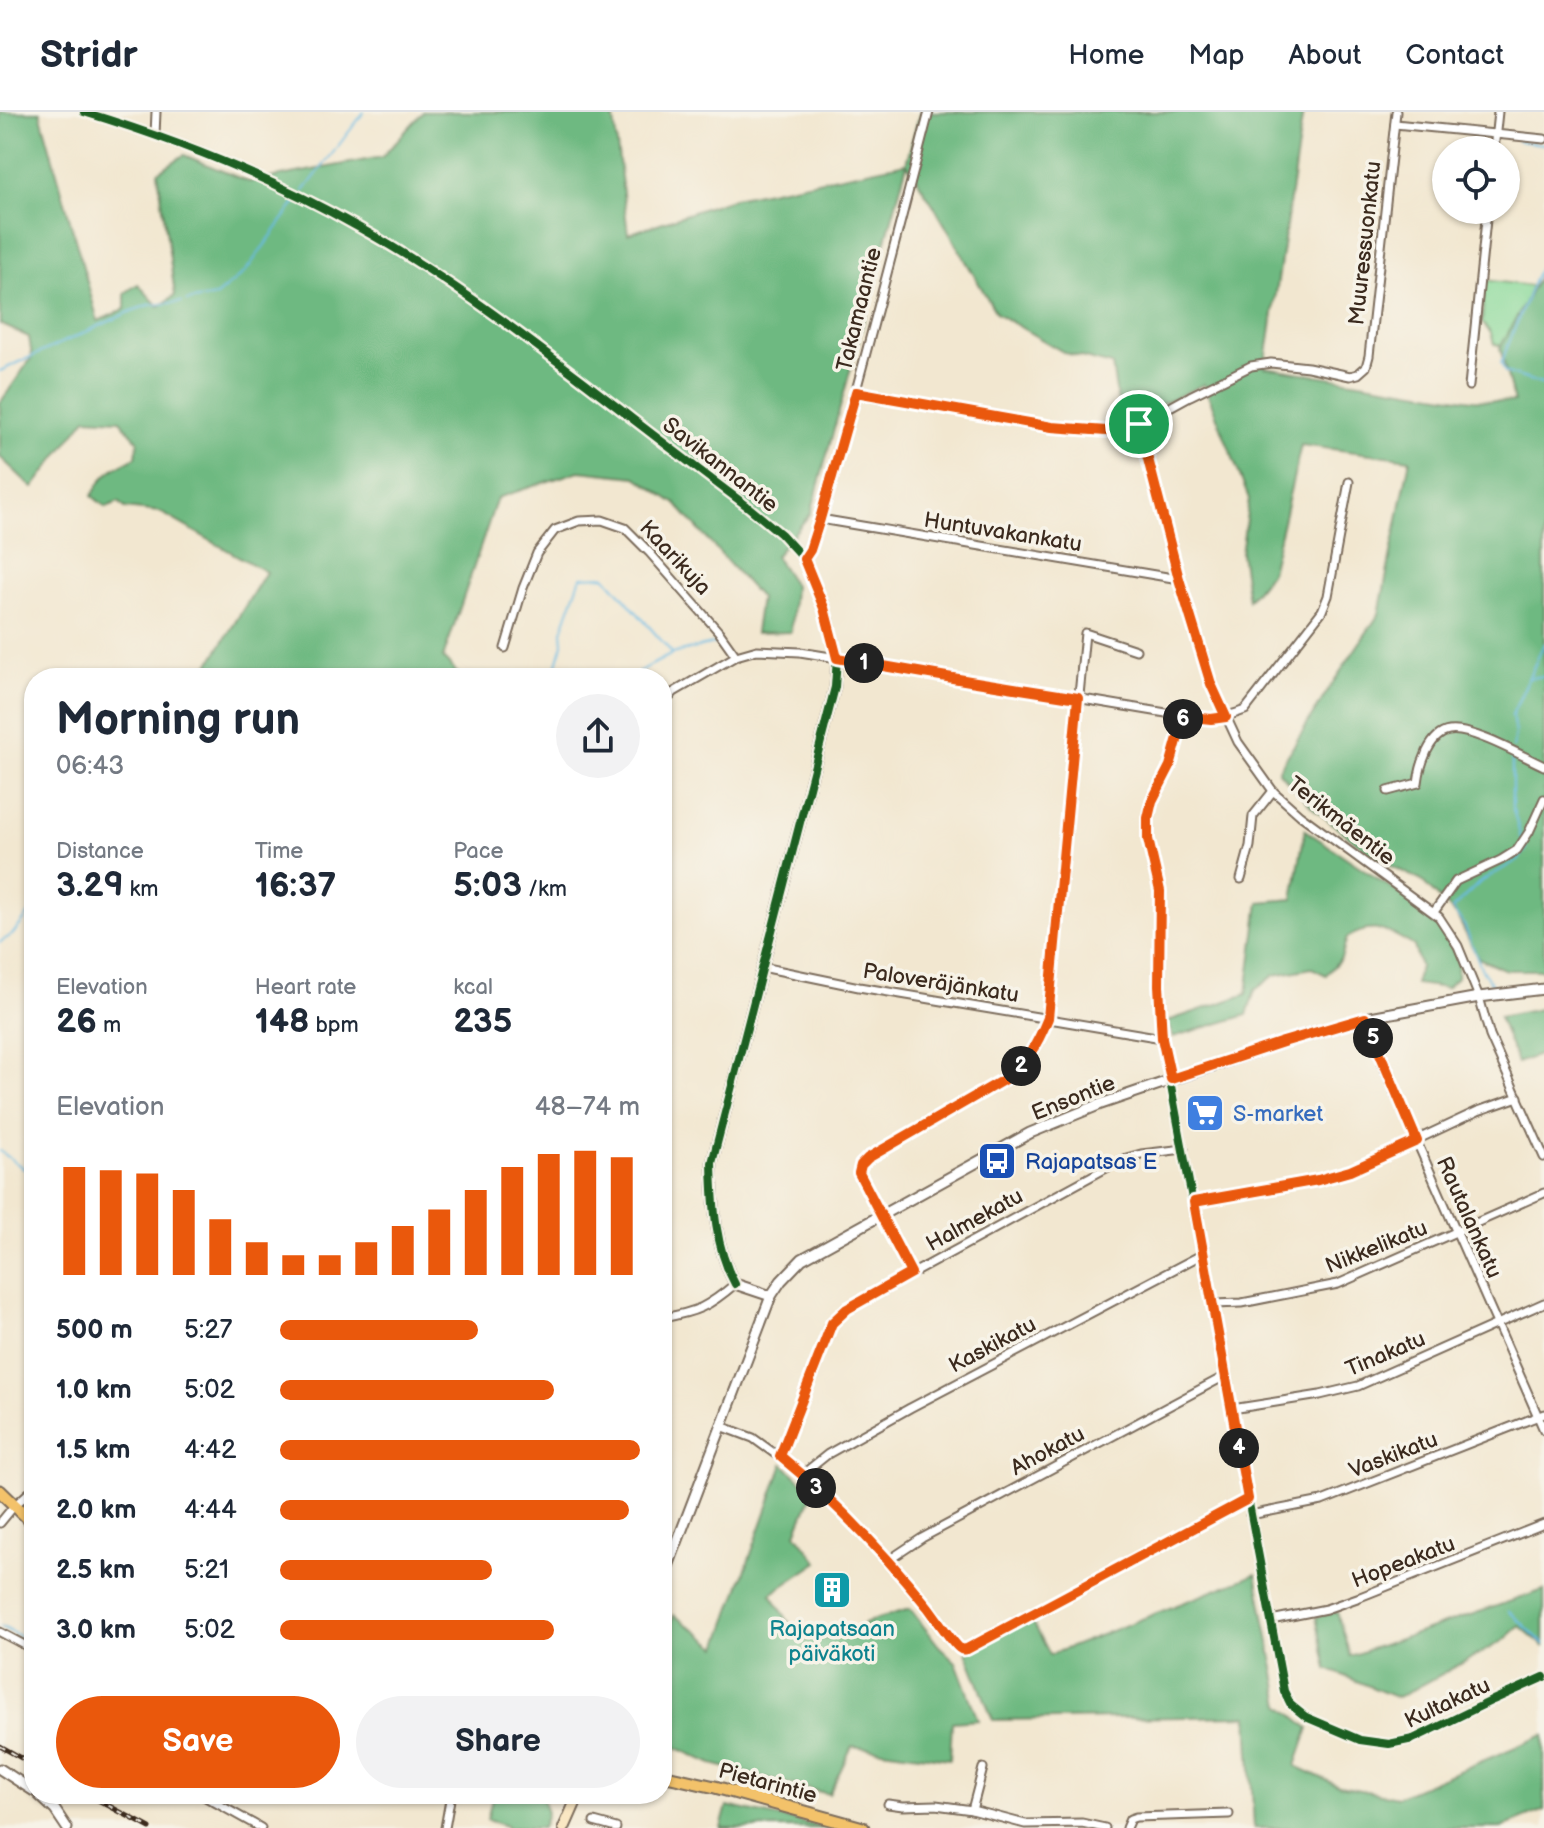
<!DOCTYPE html>
<html lang="en">
<head>
<meta charset="utf-8">
<style>
	:root { --surface:#fff; --page:#f2f2f3; --text:#1f2937; --muted:#747a83; --line:#e0e1e3; --accent:#ea580c }
	body { margin:0; font-family:"Balsamiq Sans",sans-serif; background:var(--page); color:var(--text); height:100vh; display:flex; flex-direction:column; font-size:30px; white-space:nowrap }
	* { box-sizing:border-box; margin:0 }
	p { font-size:26px; color:var(--muted) }
	.icon { flex:none; width:44px; height:44px; fill:none; stroke:currentColor; stroke-width:2; stroke-linecap:round; stroke-linejoin:round }
	.map { position:relative; flex:1; overflow:hidden }
	.drawer { position:absolute; left:24px; top:556px; width:648px; height:1136px; display:flex; flex-direction:column; background:var(--surface); border-radius:32px; box-shadow:0 2px 6px #0004 }
	.drawer>* { flex:none }
	.controls { position:absolute; left:1432px; top:24px; display:grid; gap:16px }
	.controls a { display:grid; place-items:center; width:88px; height:88px; border-radius:50%; background:var(--surface); box-shadow:0 2px 6px #0004; font-size:40px }
	.pin { position:absolute; display:grid; place-items:center; width:68px; height:68px; color:#fff; margin:-34px; border:4px solid #fff; border-radius:50%; box-shadow:0 2px 8px #0007 }
	.km { position:absolute; width:40px; height:40px; margin:-20px; border-radius:50%; background:#222; color:#fff; font-size:22px; line-height:40px; text-align:center }
	.round { display:grid; place-items:center; flex:none; width:84px; height:84px; border-radius:42px; background:var(--page) }
	.head { display:flex; align-items:center; justify-content:space-between; height:136px; padding:0 32px }
	h1 { font-size:44px; font-weight:600; line-height:60px }
	.figures { display:grid; grid-template-columns:repeat(3,1fr); gap:12px; height:136px; padding:8px 32px }
	.figures div { display:grid; align-content:center }
	.figures b { font-size:34px; font-weight:600 }
	.figures small { font-size:22px; font-weight:400 }
	.figures p { font-size:22px }
	.chart { height:224px; padding:16px 32px }
	.chart p { display:flex; justify-content:space-between }
	.chart svg { width:100%; height:144px; margin-top:8px; stroke:var(--accent); stroke-width:6 }
	.cta { display:flex; gap:16px; margin-top:auto; padding:16px 32px }
	.cta a { flex:1; height:92px; border-radius:48px; background:var(--accent); color:#fff; font-size:32px; font-weight:600; line-height:92px; text-align:center }
	.cta a+a { background:var(--page); color:var(--text) }
	ul { padding:0 32px; list-style:none; font-size:26px }
	li { display:grid; grid-template-columns:128px 96px 1fr; align-items:center; height:60px }
	li i { height:20px; border-radius:10px; background:var(--accent) }
	header { display:flex; align-items:center; gap:48px; box-sizing:border-box; height:112px; padding:0 40px; background:var(--surface); border-bottom:2px solid var(--line) }
	header strong { font-size:38px }
	nav { display:flex; gap:44px; margin-inline-start:auto; font-size:28px }
	.map>svg:first-child { display:block }
	.green { fill:#88d999; stroke:#62825c; stroke-width:2 }
	.forest { fill:#6eb981; stroke:#547250; stroke-width:2 }
	.lines { fill:none; stroke-linecap:round; stroke-linejoin:round }
	.stream { stroke:#69bbe4; stroke-width:2 }
	.minor-casing { stroke:#7b6c5c; stroke-width:11 }
	.tertiary-casing { stroke:#7b6c5c; stroke-width:13 }
	.secondary-casing { stroke:#7b6c5c; stroke-width:14 }
	.primary-casing { stroke:#7b6c5c; stroke-width:15 }
	.minor { stroke:#fff; stroke-width:7 }
	.tertiary { stroke:#fff; stroke-width:9 }
	.secondary { stroke:#fae7c3; stroke-width:10 }
	.primary { stroke:#f3c26a; stroke-width:11 }
	.rail-casing { stroke:#3b2a1e; stroke-width:5 }
	.rail { stroke:#f7f3e8; stroke-width:2; stroke-dasharray:6; stroke-linecap:butt }
	.cycleway-casing { stroke:#f7f3e8; stroke-width:13 }
	.cycleway { stroke:#1b5e20; stroke-width:8 }
	.route-casing { stroke:#fff; stroke-width:16 }
	.route { stroke:#ea580c; stroke-width:10 }
	.labels { text-anchor:middle; stroke-width:7; stroke-linejoin:round; paint-order:stroke }
	.street-label { font-size:22px; fill:#3b2a1e; stroke:#f7f3e8 }
	.shop-label { font-size:22px; fill:#366cbe; stroke:#f7f3e8; text-anchor:start }
	.transit-label { font-size:22px; fill:#164399; stroke:#f7f3e8; text-anchor:start }
	.culture-label { font-size:22px; fill:#0d838f; stroke:#f7f3e8 }
</style>
</head>
<body>
<header>
<strong>Stridr</strong>
<nav><a>Home</a><a>Map</a><a>About</a><a>Contact</a></nav>
</header>
<div class="map">
<svg width="1544" height="1716" viewBox="0 0 1544 1716">
	<rect width="100%" height="100%" fill="#f7f3e8"/>
	<filter id="ink" filterUnits="userSpaceOnUse"><feTurbulence type="fractalNoise" baseFrequency=".0125" numOctaves="2"/><feDisplacementMap in="SourceGraphic" scale="16" xChannelSelector="R" yChannelSelector="G"/><feConvolveMatrix kernelMatrix="1 2 1 2 8 2 1 2 1" color-interpolation-filters="sRGB"/></filter>
	<filter id="wash" filterUnits="userSpaceOnUse"><feTurbulence type="fractalNoise" baseFrequency=".006" numOctaves="4" result="noise"/><feDisplacementMap in="SourceGraphic" scale="32" xChannelSelector="R" yChannelSelector="G"/><feGaussianBlur stdDeviation="1.8" result="paint"/><feColorMatrix in="noise" values="0 0 0 0 0 0 0 0 0 0 0 0 0 0 0 0 0 1.4 0 .05"/><feComposite in="paint" operator="in"/></filter>
	<g filter="url(#wash)">
		<rect width="100%" height="100%" fill="#f2e7d0"/>
		<polygon class="green" points="1485,168 1531,174 1507,235 1494,232 1491,221 1482,211"/>
		<g class="forest">
			<path d="M0 0H40L98 209 125 197V181L138 172 159 195 175 183 158 60 184 43 249 70 382 45 423 0H613L628 122 734 86 906 51 920 0H1303L1265 255 1472 288 1514 290 1500 236 1544 155V858H1506L1478 846 1457 804 1422 769 1377 747 1313 696 1278 659 1330 575 1379 502 1410 347 1301 333 1271 460 1248 488 1241 441 1249 387 1204 272 1121 311 1112 253 1065 241 996 201 934 94 907 52 811 401 775 444 794 473 791 520 755 521 760 486 676 392 636 365 579 359 497 386 443 546 462 566H201L266 460 160 400 125 396 119 390 106 395 92 384C105 359 112 357 136 345L138 329 120 308 86 306 33 376 0 345V291L32 245 29 225 0 212Z"/>
			<path d="M1305 718 1411 789 1442 817 1458 849 1457 866 1446 876 1415 872 1420 855 1414 834C1390 819 1373 810 1347 826L1341 846 1326 863 1312 856 1275 863 1255 878 1247 903 1173 925 1168 909 1247 882 1259 790 1293 787Z"/>
			<polygon points="1544,896 1544,941 1517,951 1499,905"/>
			<polygon points="783,1352 813,1380 796,1421 818,1450 771,1482 801,1529 838,1525 875,1507 910,1497 939,1534 956,1550 978,1608 952,1610 950,1647 852,1634 829,1682 712,1652 662,1629 662,1533 674,1503 718,1535"/>
			<polygon points="1256,1462 1281,1593 1309,1616 1296,1654 1339,1674 1397,1685 1544,1623 1544,1698 1501,1716 1254,1716 1248,1604 993,1608 966,1540 1031,1506 1050,1543"/>
			<polygon points="1544,1478 1544,1534 1520,1514 1503,1529 1398,1586 1327,1557 1316,1505 1337,1500 1350,1544"/>
			<polygon points="493,1682 541,1682 547,1701 542,1716 506,1716 506,1714 487,1708"/>
			<polygon points="727,1694 823,1715 827,1716 721,1716"/>
		</g>
		<g class="lines">
			<g class="stream">
				<polyline points="1518,29 1544,32"/>
				<polyline points="304,79 364,0"/>
				<polyline points="1544,142 1501,251 1505,260 1544,273"/>
				<polyline points="187,189 216,184 245,160 296,90"/>
				<polyline points="0,259 134,198 149,193 182,190"/>
				<polyline points="553,566 563,532 562,519 581,465 605,464 673,542"/>
				<polyline points="627,566 672,542 716,531"/>
				<polyline points="1529,566 1544,564"/>
				<polyline points="1513,636 1515,621 1512,603 1544,532"/>
				<polyline points="1512,642 1512,694 1521,726"/>
				<polyline points="0,830 12,823 34,796"/>
				<polyline points="1493,874 1482,858 1464,813 1452,797 1479,771 1519,747 1526,737 1524,732"/>
				<polyline points="0,1039 34,1064"/>
				<polyline points="1509,1499 1544,1532"/>
				<polyline points="0,1514 34,1532"/>
			</g>
		</g>
	</g>
	<g filter="url(#ink)">
		<g class="lines">
			<g class="minor-casing">
				<g id="minor">
					<path d="M84 0C179 29 272 66 358 115 438 159 511 214 583 269 638 311 692 353 747 394L781 422 804 447C821 424 831 366 840 337 871 225 900 112 929 0"/>
					<polyline points="1395,12 1544,27"/>
					<polyline points="155,23 156,0"/>
					<polyline points="1494,38 1498,0"/>
					<polyline points="1469,274 1487,98"/>
					<polyline points="856,280 1052,315 1106,319 1139,312 1190,284 1251,254 1271,251 1308,255 1350,264 1358,262 1366,255 1369,244 1396,0"/>
					<polyline points="1139,312 1179,467 1211,572 1238,630 1273,679 1300,703 1439,805 1458,834 1479,885 1490,924 1544,1045"/>
					<polyline points="820,407 1179,467"/>
					<polyline points="505,536 523,476 537,441 555,418 579,409 602,408 625,416 649,440 719,520 736,544"/>
					<path d="M662 594 674 580 736 544 757 538 800 540 837 546 1184 604C1209 607 1222 607 1245 598L1322 499 1328 484 1349 370"/>
					<polyline points="1184,604 1170,654 1152,689 1148,706 1148,727 1160,779 1159,873 1162,926 1284,1579 1291,1593 1306,1605 1360,1628 1389,1632 1413,1627 1493,1588 1544,1565"/>
					<path d="M1388 679 1418 671C1420 654 1429 622 1449 619 1472 615 1522 644 1544 654"/>
					<polyline points="1241,767 1250,734 1253,704 1273,679"/>
					<polyline points="1434,800 1456,769 1501,748 1517,738 1529,720 1544,687"/>
					<polyline points="762,855 859,875 1162,926"/>
					<polyline points="1365,906 1390,969 1544,1318"/>
					<polyline points="1194,1090 1318,1068 1350,1059 1478,999 1518,985"/>
					<path d="M911 1161 859 1061 861 1053 868 1046 1005 967C1028 949 1037 933 1048 906L1085 521 1136 538"/>
					<polyline points="1213,1192 1242,1191 1338,1172 1544,1081"/>
					<path d="M662 1206C697 1200 708 1195 735 1172"/>
					<polyline points="1232,1297 1320,1283 1358,1274 1544,1191"/>
					<polyline points="721,1314 753,1326 803,1362 889,1448 938,1508 956,1534 961,1537 967,1537 1248,1387"/>
					<polyline points="780,1344 832,1211 847,1197 1123,1047 1141,1042 1184,1037"/>
					<polyline points="803,1362 828,1342 910,1296 1203,1142"/>
					<polyline points="1250,1403 1322,1389 1544,1302"/>
					<polyline points="0,1411 14,1394 34,1376"/>
					<polyline points="889,1448 922,1426 1225,1264"/>
					<polyline points="1271,1508 1326,1497 1360,1485 1544,1412"/>
					<polyline points="0,1520 34,1538"/>
					<polyline points="200,1682 261,1716"/>
					<polyline points="888,1692 903,1694 936,1693 972,1698 1025,1712 1082,1711 1105,1716"/>
					<polyline points="972,1698 983,1656"/>
					<polyline points="594,1710 616,1716"/>
					<polyline points="445,1716 451,1682"/>
					<polyline points="1126,1716 1130,1707 1136,1705 1229,1702"/>
				</g>
			</g>
			<g class="tertiary-casing">
				<g id="tertiary">
					<path d="M771 1184 735 1172C715 1136 713 1092 712 1051L835 575 837 546 824 496 804 447"/>
					<polyline points="662,1470 771,1184 781,1169 802,1147 1030,1021 1101,992 1283,930 1365,906 1479,885 1544,877"/>
					<polyline points="0,1657 34,1679"/>
					<polyline points="38,1682 55,1698 67,1716"/>
				</g>
			</g>
			<g class="secondary-casing">
				<polyline id="secondary" points="564,1716 579,1682"/>
			</g>
			<g class="primary-casing">
				<g id="primary">
					<polyline points="0,1379 34,1412"/>
					<polyline points="662,1663 715,1675 863,1716"/>
				</g>
			</g>
			<use href="#minor" class="minor"/>
			<use href="#tertiary" class="tertiary"/>
			<use href="#secondary" class="secondary"/>
			<use href="#primary" class="primary"/>
			<g class="rail-casing">
				<g id="rail">
					<polyline points="0,1634 34,1653"/>
					<polyline points="87,1682 150,1716"/>
				</g>
			</g>
			<use href="#rail" class="rail"/>
			<g class="cycleway-casing">
				<g id="cycleway">
					<path d="M84 0C179 29 272 66 358 115 438 159 511 214 583 269 638 311 692 353 747 394L781 422 804 447 824 496 837 546 835 575 712 1051C713 1092 715 1136 735 1172"/>
					<polyline points="1184,604 1170,654 1152,689 1148,706 1148,727 1160,779 1159,873 1162,926 1284,1579 1291,1593 1306,1605 1360,1628 1389,1632 1413,1627 1493,1588 1544,1565"/>
				</g>
			</g>
			<use href="#cycleway" class="cycleway"/>
		</g>
	</g>
	<g class="lines" filter="url(#ink)">
		<g class="route-casing">
			<path id="route" d="M856 280 1052 315 1106 319 1139 312 1179 467 1211 572 1226 605 1211 607 1184 604 1170 654 1152 689 1148 706V727L1160 779 1159 873 1162 926 1171 967 1283 930 1365 906 1417 1029 1350 1059 1318 1068 1194 1090 1248 1387 967 1537C965 1537 963 1538 961 1537 955 1535 933 1501 927 1494 883 1440 834 1388 780 1344L832 1211 847 1197 911 1161 859 1061 861 1053 868 1046 1005 967C1028 949 1037 933 1048 906L1078 586 970 569 837 546 824 496 804 447 810 438 820 407Z"/>
		</g>
		<use href="#route" class="route"/>
	</g>
	<defs>
		<g id="supermarket-square" transform="scale(2)"><rect x="-9" y="-9" width="18" height="18" rx="4" fill="#3f7fe0" stroke="#f7f3e8"/><path d="M-6-5.5h2.5l.6 2H6L4.5 2H-2.5L-4.4-4H-6ZM-1.5 3.2a1.3 1.3 0 1 0 .1 0ZM3 3.2a1.3 1.3 0 1 0 .1 0Z" fill="#fff"/></g>
		<g id="bus-square" transform="scale(2)"><rect x="-9" y="-9" width="18" height="18" rx="4" fill="#1a4fb4" stroke="#f7f3e8"/><path d="M-5-6H5V4H4V6H2V4H-2V6H-4V4H-5ZM-3.5-4V0h7V-4ZM-3.5 1.2v1.5H-2V1.2ZM2 1.2v1.5H3.5V1.2Z" fill="#fff"/></g>
		<g id="building-square" transform="scale(2)"><rect x="-9" y="-9" width="18" height="18" rx="4" fill="#0f9aa8" stroke="#f7f3e8"/><path d="M-4-6H4V6H1V3H-1V6H-4ZM-2.5-4.3h1.7v1.8h-1.7ZM.8-4.3h1.7v1.8H.8ZM-2.5-1h1.7V.8h-1.7ZM.8-1h1.7V.8H.8Z" fill="#fff"/></g>
	</defs>
	<g fill-rule="evenodd">
		<use href="#supermarket-square" x="1205" y="1001"/>
		<use href="#bus-square" x="997" y="1049"/>
		<use href="#building-square" x="832" y="1478"/>
	</g>
	<g class="labels">
		<g class="street-label">
			<text transform="translate(1364 131) rotate(-84)" y="8">Muuressuonkatu</text>
			<text transform="translate(858 197) rotate(-76)" y="8">Takamaantie</text>
			<text transform="translate(721 352) rotate(38)" y="8">Savikannantie</text>
			<text transform="translate(1003 419) rotate(9)" y="8">Huntuvakankatu</text>
			<text transform="translate(676 445) rotate(47)" y="8">Kaarikuja</text>
			<text transform="translate(1342 708) rotate(38)" y="8">Terikmäentie</text>
			<text transform="translate(941 870) rotate(9)" y="8">Paloveräjänkatu</text>
			<text transform="translate(1073 985) rotate(-22)" y="8">Ensontie</text>
			<text transform="translate(1470 1105) rotate(66)" y="8">Rautalankatu</text>
			<text transform="translate(974 1107) rotate(-29)" y="8">Halmekatu</text>
			<text transform="translate(1376 1134) rotate(-22)" y="8">Nikkelikatu</text>
			<text transform="translate(992 1232) rotate(-28)" y="8">Kaskikatu</text>
			<text transform="translate(1385 1241) rotate(-23)" y="8">Tinakatu</text>
			<text transform="translate(1047 1338) rotate(-28)" y="8">Ahokatu</text>
			<text transform="translate(1393 1342) rotate(-21)" y="8">Vaskikatu</text>
			<text transform="translate(1403 1449) rotate(-21)" y="8">Hopeakatu</text>
			<text transform="translate(1447 1590) rotate(-25)" y="8">Kultakatu</text>
			<text transform="translate(768 1670) rotate(15)" y="8">Pietarintie</text>
		</g>
		<g class="shop-label">
			<text x="1233" y="1009">S-market</text>
		</g>
		<g class="transit-label">
			<text x="1025" y="1057">Rajapatsas E</text>
		</g>
		<g class="culture-label">
			<text x="832" y="1524">Rajapatsaan<tspan x="832" dy="25">päiväkoti</tspan></text>
		</g>
	</g>
</svg>
<div class="controls">
<a><svg class="icon" aria-label="locate" viewBox="0 0 24 24"><circle cx="12" cy="12" r="6"/><path d="M12 2v4M12 18v4M2 12h4M18 12h4"/></svg></a>
</div>
<div class="pin" style="left:1139px;top:312px;background:#1e9e55"><svg class="icon" aria-label="arrive" viewBox="0 0 24 24"><path d="M6 21V4h12l-3 4 3 4H6"/></svg></div>
<b class="km" style="left:864px;top:551px">1</b>
<b class="km" style="left:1021px;top:954px">2</b>
<b class="km" style="left:816px;top:1376px">3</b>
<b class="km" style="left:1239px;top:1336px">4</b>
<b class="km" style="left:1373px;top:926px">5</b>
<b class="km" style="left:1183px;top:607px">6</b>
<section class="drawer">
<div class="head"><div><h1>Morning run</h1><p>06:43</p></div><a class="round"><svg class="icon" aria-label="share" viewBox="0 0 24 24"><path d="M12 15V3M7 8l5-5 5 5M5 13v7h14v-7"/></svg></a></div>
<div class="figures">
<div><p>Distance</p><b>3.29<small> km</small></b></div>
<div><p>Time</p><b>16:37</b></div>
<div><p>Pace</p><b>5:03<small> /km</small></b></div>
</div>
<div class="figures">
<div><p>Elevation</p><b>26<small> m</small></b></div>
<div><p>Heart rate</p><b>148<small> bpm</small></b></div>
<div><p>kcal</p><b>235</b></div>
</div>
<div class="chart"><p><span>Elevation</span>48–74 m</p>
<svg viewBox="0 0 160 44" preserveAspectRatio="none"><path d="M5 44V11M15 44V12M25 44V13M35 44V18M45 44V27M55 44V34M65 44V38M75 44V38M85 44V34M95 44V29M105 44V24M115 44V18M125 44V11M135 44V7M145 44V6M155 44V8"/></svg>
</div>
<ul>
<li><b>500 m</b>5:27<i style="width:55%"></i></li>
<li><b>1.0 km</b>5:02<i style="width:76%"></i></li>
<li><b>1.5 km</b>4:42<i style="width:100%"></i></li>
<li><b>2.0 km</b>4:44<i style="width:97%"></i></li>
<li><b>2.5 km</b>5:21<i style="width:59%"></i></li>
<li><b>3.0 km</b>5:02<i style="width:76%"></i></li>
</ul>
<div class="cta"><a>Save</a><a>Share</a></div>
</section>
</div>
</body>
</html>
